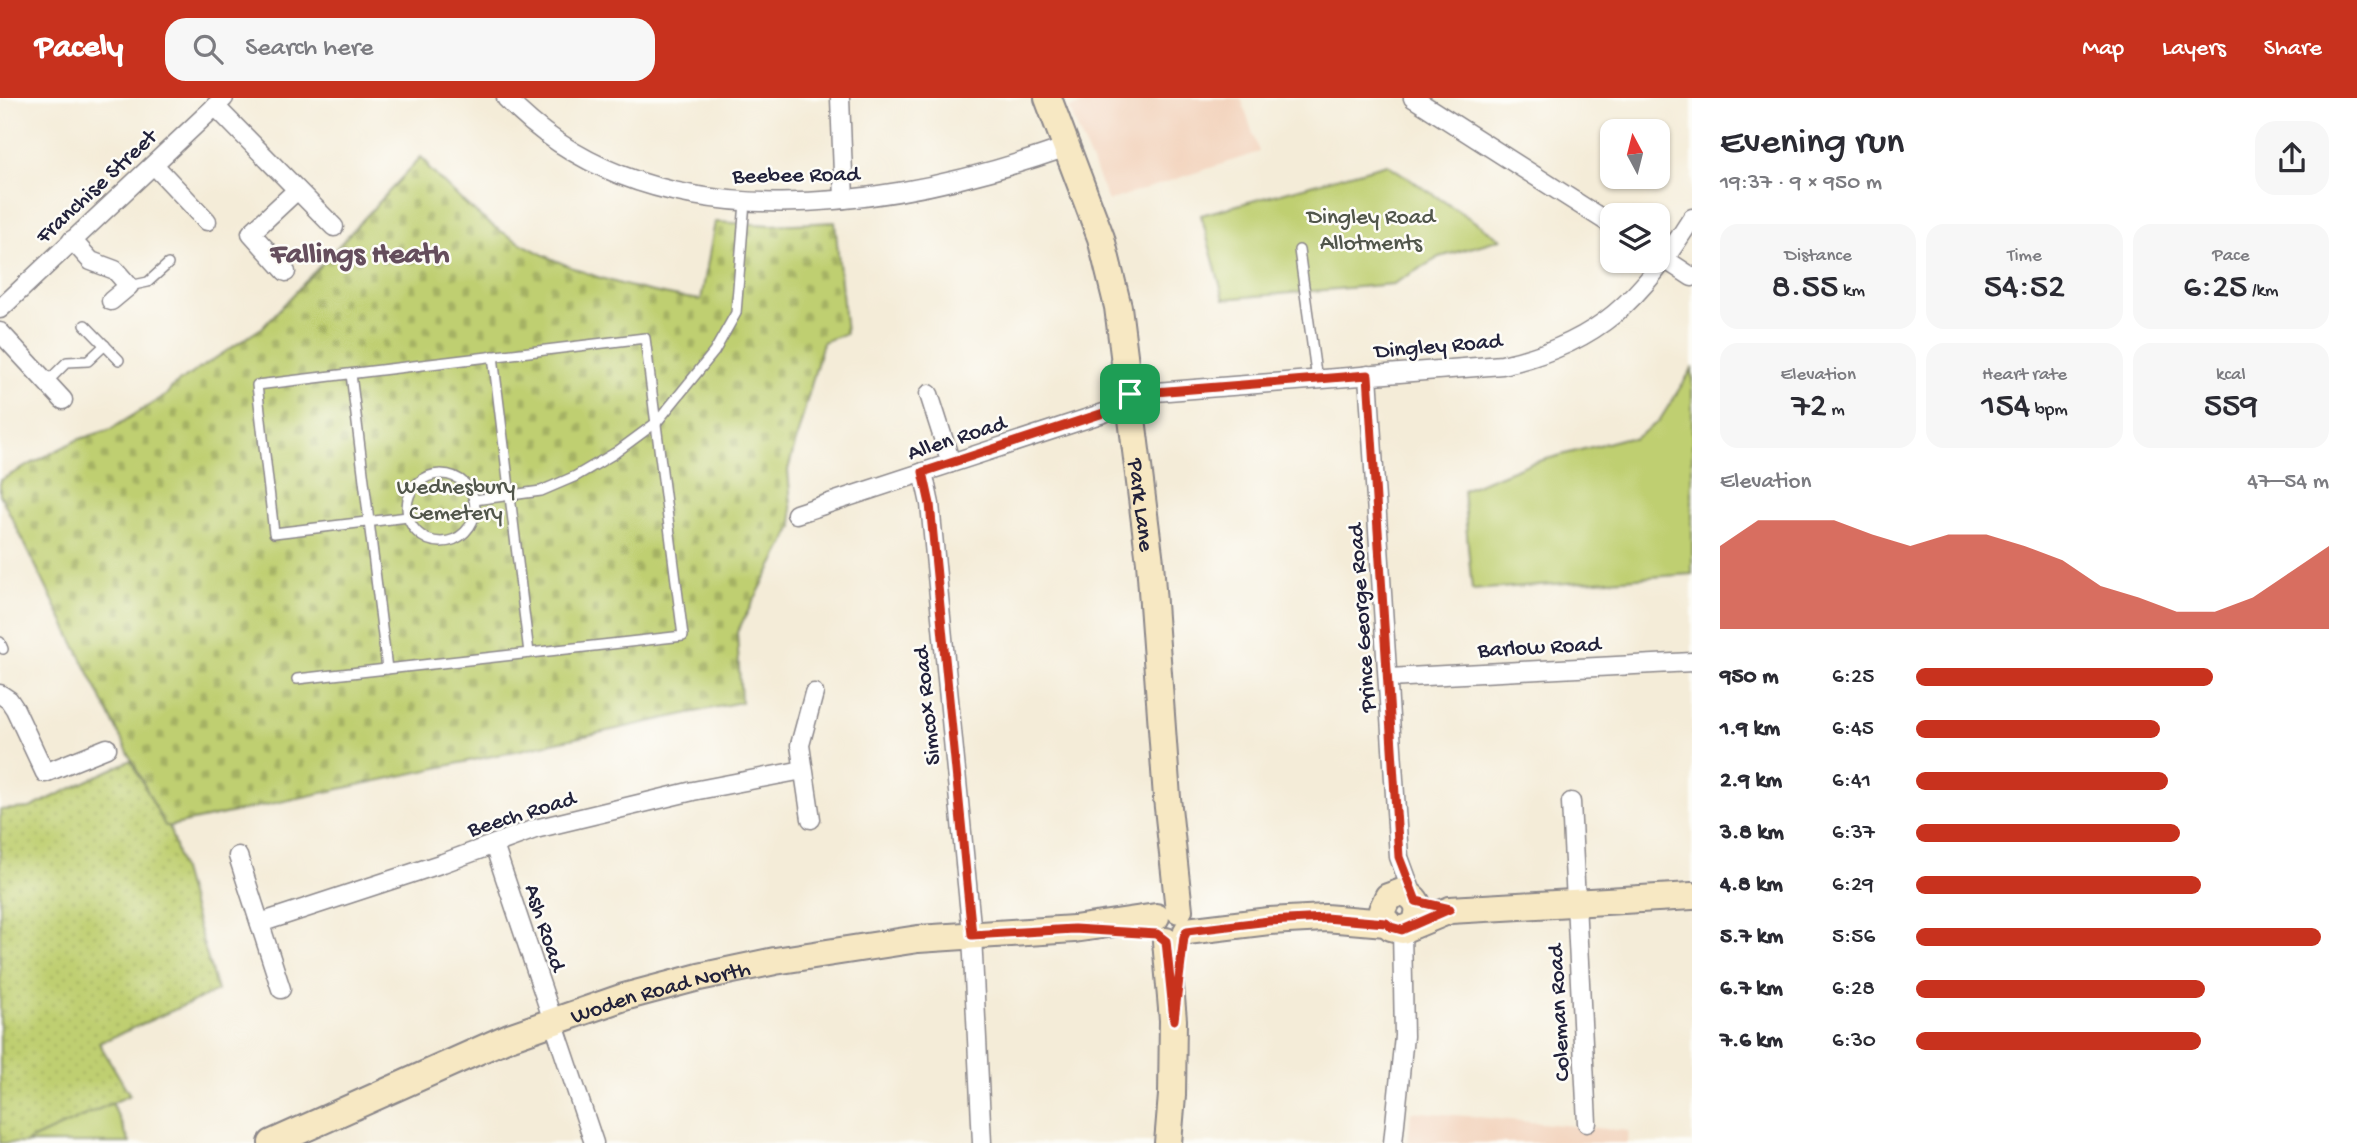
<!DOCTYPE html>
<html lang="en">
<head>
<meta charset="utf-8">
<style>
	:root { --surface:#fff; --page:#f7f7f7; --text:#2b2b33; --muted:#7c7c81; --accent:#c8321e }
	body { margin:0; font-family:"Gochi Hand",sans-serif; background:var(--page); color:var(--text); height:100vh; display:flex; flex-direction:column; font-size:26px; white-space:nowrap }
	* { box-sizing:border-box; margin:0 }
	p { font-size:23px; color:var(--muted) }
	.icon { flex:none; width:38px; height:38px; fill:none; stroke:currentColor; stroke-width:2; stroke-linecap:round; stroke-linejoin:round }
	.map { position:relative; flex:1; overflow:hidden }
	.drawer { display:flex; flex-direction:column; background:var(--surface); width:665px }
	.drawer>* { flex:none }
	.needle { width:46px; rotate:353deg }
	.tools { position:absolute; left:1600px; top:21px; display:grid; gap:14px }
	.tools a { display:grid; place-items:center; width:70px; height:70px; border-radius:14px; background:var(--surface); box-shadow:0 2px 5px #0004; font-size:35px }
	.pin { position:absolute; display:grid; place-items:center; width:60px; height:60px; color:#fff; margin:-30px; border-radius:14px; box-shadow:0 4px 10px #0006 }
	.round { display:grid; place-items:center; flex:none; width:74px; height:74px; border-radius:21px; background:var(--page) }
	.overview { display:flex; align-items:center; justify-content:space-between; height:119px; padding:0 28px }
	h1 { font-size:38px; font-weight:600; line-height:52px }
	.stats { display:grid; grid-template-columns:repeat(3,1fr); gap:10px; height:119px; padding:7px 28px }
	.stats div { display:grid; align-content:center; border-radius:18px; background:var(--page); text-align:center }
	.stats b { font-size:35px; font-weight:600 }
	.stats small { font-size:19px; font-weight:400 }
	.stats p { font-size:19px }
	.chart { height:196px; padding:14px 28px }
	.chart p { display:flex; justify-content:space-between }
	.chart svg { width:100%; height:126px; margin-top:7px; fill:var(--accent); opacity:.7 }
	ul { padding:0 28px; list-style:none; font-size:23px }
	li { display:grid; grid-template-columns:112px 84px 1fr; align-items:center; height:52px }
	li i { height:18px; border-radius:9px; background:var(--accent) }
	header { display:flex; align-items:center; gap:42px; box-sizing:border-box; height:98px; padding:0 35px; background:var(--accent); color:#fff }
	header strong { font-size:33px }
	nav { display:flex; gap:38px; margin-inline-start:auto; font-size:24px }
	.search { width:490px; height:63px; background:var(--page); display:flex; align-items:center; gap:18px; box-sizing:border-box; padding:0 24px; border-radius:21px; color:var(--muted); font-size:26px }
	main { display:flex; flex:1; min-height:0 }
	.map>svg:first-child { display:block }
	.built { fill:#f3d4be }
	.green { fill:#bfcf71; stroke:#707856; stroke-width:2 }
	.cemetery { fill:url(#cemetery-stones); stroke:#707856; stroke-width:2 }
	.park { fill:url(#park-dots); stroke:#707856; stroke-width:2 }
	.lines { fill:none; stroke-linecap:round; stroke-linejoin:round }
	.lane-casing { stroke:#8b878a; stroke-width:12 }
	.street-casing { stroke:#8b878a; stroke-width:21 }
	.secondary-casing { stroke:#8b878a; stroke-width:30 }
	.lane { stroke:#fff; stroke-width:9 }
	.street { stroke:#fff; stroke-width:18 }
	.secondary { stroke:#f7e8c3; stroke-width:26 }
	.route-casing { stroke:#fff; stroke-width:14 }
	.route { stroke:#c8321e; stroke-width:9 }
	.labels { text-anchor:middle; stroke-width:5; stroke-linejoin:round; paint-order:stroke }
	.street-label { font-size:23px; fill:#22223b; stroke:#fdfcf7 }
	.park-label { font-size:23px; fill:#51564b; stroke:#fdfcf7 }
	.district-label { font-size:30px; font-weight:bold; fill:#654e5d; stroke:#fdfcf7 }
</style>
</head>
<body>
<header>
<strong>Pacely</strong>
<div class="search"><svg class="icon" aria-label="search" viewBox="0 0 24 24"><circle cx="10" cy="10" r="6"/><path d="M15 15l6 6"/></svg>Search here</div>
<nav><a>Map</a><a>Layers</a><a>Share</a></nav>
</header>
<main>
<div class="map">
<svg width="1692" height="1045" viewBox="0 0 1692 1045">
	<defs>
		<pattern id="cemetery-stones" width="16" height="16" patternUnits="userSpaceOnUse" patternTransform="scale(1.75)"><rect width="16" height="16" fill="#bfcf71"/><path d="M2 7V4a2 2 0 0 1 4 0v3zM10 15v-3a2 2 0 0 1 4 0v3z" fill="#a4b163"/></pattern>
		<pattern id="park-dots" width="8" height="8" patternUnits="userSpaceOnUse" patternTransform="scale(1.75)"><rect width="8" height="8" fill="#bfcf71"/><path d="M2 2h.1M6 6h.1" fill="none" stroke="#a4b163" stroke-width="1.8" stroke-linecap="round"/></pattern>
	</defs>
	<rect width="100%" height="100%" fill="#fdfcf7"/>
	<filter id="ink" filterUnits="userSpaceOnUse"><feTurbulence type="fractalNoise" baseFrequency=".0143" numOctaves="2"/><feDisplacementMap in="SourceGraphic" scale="14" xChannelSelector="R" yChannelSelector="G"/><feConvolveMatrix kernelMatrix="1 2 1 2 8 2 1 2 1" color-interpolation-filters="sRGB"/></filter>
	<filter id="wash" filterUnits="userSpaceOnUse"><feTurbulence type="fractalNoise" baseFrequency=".00686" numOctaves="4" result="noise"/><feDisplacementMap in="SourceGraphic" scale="28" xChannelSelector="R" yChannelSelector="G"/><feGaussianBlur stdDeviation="1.57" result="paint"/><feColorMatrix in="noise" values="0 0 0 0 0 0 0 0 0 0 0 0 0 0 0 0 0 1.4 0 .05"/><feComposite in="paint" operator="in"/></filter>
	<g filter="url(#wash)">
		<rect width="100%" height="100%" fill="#f4ecd8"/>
		<g class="built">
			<polygon points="1107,0 1241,0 1259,54 1108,103 1069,10"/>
			<polygon points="1411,1013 1628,1033 1627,1045 1408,1045"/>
		</g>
		<g class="green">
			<polygon points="1387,66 1501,141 1440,159 1393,186 1224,201 1201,117"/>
			<polygon points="1692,271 1692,476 1472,492 1463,392 1528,366 1625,340 1634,341 1659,323"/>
			<polygon points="112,1005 130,1045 24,1045"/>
		</g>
		<path class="cemetery" d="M421 59 428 66V70C450 91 471 113 496 130 557 170 629 193 701 202L715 124 772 127 835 124 846 235 823 244 788 372 793 429 737 534 741 604 165 729 0 396V382L77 342 111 331 166 297 173 288 263 229Z"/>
		<polygon class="park" points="131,662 165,728 169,728 217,893 99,945 130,997 24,1045 0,1045 0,712 30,710"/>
	</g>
	<g filter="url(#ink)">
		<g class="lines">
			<g class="lane-casing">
				<g id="lane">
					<polyline points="1299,152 1317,282"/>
					<polyline points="129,188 148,184 168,166"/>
					<polyline points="85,227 119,262"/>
					<polyline points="493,258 529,555"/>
					<polyline points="351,276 387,571"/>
					<polyline points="47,284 67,264 88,263 105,247"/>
					<circle cx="441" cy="410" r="34"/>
					<polyline points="474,402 541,393 576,378 615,355 657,324 714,254 736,215 745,104"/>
					<polyline points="0,544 3,551"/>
					<polyline points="297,581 683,538 645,240 257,287 274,435 408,419"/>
				</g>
			</g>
			<g class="street-casing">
				<g id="street">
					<path d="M506 0C649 151 891 111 1067 49"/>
					<polyline points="840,0 844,101"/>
					<polyline points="1413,0 1612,127"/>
					<polyline points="215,8 334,129"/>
					<polyline points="154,67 207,123"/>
					<polyline points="72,142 91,163 115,172 129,188 111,203"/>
					<polyline points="1657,156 1692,179"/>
					<polyline points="286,174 251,135 297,92"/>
					<polyline points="0,211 224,0"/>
					<polyline points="0,234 63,302"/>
					<polyline points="1368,277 1399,759 1414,800"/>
					<polyline points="929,296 951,365"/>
					<path d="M1130 296 1502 267C1599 246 1641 201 1692 120"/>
					<polyline points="923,374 930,406 972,837 982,1045"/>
					<polyline points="796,416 1131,306"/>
					<polyline points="1389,580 1692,564"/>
					<polyline points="0,596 9,602 15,611 45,675 107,650"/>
					<polyline points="1571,704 1587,1025"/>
					<polyline points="811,721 800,647 814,595"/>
					<polyline points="494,747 594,1045"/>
					<polyline points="238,758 281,891"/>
					<polyline points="260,825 443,765 535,731 693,693 803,672"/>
					<polyline points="1393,1045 1404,938 1402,832"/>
				</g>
			</g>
			<g class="secondary-casing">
				<g id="secondary">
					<path id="s1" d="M1048 0 1101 140 1118 209 1150 464 1167 700 1179 812"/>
					<path d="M1415 825C1422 811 1418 799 1402 794L1388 799 1382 812 1383 820 1391 829 1402 832 1450 812 1692 798"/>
					<polyline points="1187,833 1269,823 1325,820 1386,825"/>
					<polyline points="1166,843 1173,922 1172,997 1168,1045"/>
					<path id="s2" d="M272 1045 509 939 624 899 699 879 775 863 918 841 1074 831 1156 819"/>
				</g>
			</g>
			<use href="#lane" class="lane"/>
			<use href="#street" class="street"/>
			<use href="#secondary" class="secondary"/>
		</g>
	</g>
	<g class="lines" filter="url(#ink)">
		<g class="route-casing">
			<polygon id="route" points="1368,277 1399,759 1416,803 1450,811 1402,832 1391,829 1386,825 1325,820 1269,823 1187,833 1184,839 1174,922 1166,843 1157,836 1074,831 972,837 930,406 923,374 1131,306 1130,296"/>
		</g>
		<use href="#route" class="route"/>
	</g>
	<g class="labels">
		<g class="street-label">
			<text transform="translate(796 75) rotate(-1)" y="8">Beebee Road</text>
			<text transform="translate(95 87) rotate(-43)" y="8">Franchise Street</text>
			<text transform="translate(1438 246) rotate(-5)" y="8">Dingley Road</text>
			<text transform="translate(956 338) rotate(-18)" y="8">Allen Road</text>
			<text dy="8" stroke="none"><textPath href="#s1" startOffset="420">Park Lane</textPath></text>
			<text transform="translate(1360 520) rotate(-94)" y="8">Prince George Road</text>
			<text transform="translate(1539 547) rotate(-3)" y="8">Barlow Road</text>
			<text transform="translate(925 608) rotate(-96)" y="8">Simcox Road</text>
			<text transform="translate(521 714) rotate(-17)" y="8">Beech Road</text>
			<text transform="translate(547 829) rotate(72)" y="8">Ash Road</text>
			<text dy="8" stroke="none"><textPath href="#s2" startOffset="418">Woden Road North</textPath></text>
			<text transform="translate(1557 915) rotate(-93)" y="8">Coleman Road</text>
		</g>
		<g class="park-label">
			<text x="1371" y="125">Dingley Road<tspan x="1371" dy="26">Allotments</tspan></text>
			<text x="456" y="395">Wednesbury<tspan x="456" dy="26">Cemetery</tspan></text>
		</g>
		<g class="district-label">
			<text x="360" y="164">Fallings Heath</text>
		</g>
	</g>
</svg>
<div class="tools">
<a><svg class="needle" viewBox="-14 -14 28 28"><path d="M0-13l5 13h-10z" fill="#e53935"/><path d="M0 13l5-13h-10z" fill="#7c7c81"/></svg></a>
<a><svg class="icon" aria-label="layers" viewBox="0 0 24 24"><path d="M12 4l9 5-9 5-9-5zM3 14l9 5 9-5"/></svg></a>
</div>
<div class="pin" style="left:1130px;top:296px;background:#1e9e55"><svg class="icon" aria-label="arrive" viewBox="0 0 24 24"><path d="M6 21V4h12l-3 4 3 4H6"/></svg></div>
</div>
<section class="drawer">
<div class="overview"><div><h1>Evening run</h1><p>19:37 · 9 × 950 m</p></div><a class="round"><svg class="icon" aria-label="share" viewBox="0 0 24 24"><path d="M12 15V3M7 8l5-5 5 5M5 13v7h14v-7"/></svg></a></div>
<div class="stats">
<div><p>Distance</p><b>8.55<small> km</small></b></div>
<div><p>Time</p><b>54:52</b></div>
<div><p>Pace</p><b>6:25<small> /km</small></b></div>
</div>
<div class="stats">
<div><p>Elevation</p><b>72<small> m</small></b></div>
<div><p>Heart rate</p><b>154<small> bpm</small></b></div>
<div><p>kcal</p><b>559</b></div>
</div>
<div class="chart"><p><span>Elevation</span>47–54 m</p>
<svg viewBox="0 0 160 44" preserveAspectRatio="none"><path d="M0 44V15L10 6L20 6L30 6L40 11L50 15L60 11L70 11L80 15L90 20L100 29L110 33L120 38L130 38L140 33L150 24L160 15V44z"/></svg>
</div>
<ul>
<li><b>950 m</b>6:25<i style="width:72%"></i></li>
<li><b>1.9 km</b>6:45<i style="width:59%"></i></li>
<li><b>2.9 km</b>6:41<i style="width:61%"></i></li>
<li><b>3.8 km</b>6:37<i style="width:64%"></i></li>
<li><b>4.8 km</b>6:29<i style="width:69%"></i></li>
<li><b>5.7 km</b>5:56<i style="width:98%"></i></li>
<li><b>6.7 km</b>6:28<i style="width:70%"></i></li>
<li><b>7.6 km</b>6:30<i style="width:69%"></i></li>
</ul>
</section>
</main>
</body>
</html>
